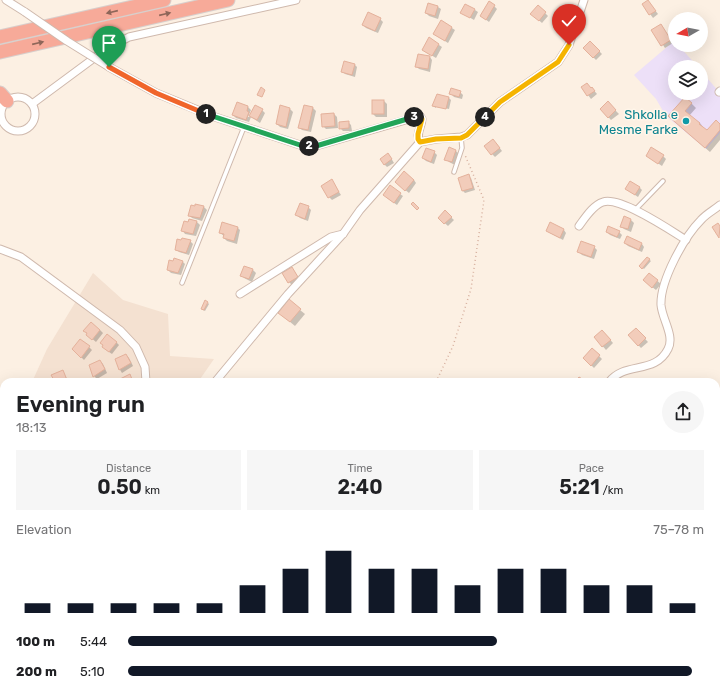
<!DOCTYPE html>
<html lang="en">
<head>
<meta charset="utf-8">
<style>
	:root { --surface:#fff; --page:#f6f6f6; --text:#202124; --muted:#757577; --accent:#111827 }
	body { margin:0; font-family:Rubik,sans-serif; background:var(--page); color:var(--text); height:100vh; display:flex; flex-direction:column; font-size:15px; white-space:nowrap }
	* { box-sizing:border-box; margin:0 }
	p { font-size:13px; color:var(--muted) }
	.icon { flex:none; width:22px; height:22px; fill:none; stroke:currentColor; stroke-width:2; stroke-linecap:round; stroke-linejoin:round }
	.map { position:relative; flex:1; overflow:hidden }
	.drawer { position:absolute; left:0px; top:378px; width:720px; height:316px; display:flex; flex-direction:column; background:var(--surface); border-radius:12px 12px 0 0; box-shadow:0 4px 16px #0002 }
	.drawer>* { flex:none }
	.needle { width:26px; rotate:261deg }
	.tools { position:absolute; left:668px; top:12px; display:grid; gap:8px }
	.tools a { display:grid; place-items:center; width:40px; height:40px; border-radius:50%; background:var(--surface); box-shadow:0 4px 16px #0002; font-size:20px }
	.pin { position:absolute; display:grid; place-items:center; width:34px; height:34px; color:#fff; margin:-41px -17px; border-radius:50% 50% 50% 0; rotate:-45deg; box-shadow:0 0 4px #0007 }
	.pin .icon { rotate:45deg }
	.km { position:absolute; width:20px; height:20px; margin:-10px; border-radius:50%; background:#222; color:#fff; font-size:11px; line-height:20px; text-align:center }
	.round { display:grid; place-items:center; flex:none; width:42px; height:42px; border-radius:21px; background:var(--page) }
	.summary { display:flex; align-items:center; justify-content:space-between; height:68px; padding:0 16px }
	h1 { font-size:22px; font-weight:600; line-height:30px }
	.stats { display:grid; grid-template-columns:repeat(3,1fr); gap:6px; height:68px; padding:4px 16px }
	.stats div { display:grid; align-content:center; border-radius:0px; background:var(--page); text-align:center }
	.stats b { font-size:20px; font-weight:600 }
	.stats small { font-size:11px; font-weight:400 }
	.stats p { font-size:11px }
	.chart { height:112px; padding:8px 16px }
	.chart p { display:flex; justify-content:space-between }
	.chart svg { width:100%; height:72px; margin-top:4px; stroke:var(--accent); stroke-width:6 }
	ul { padding:0 16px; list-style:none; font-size:13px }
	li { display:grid; grid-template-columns:64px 48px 1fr; align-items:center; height:30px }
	li i { height:10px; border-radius:5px; background:var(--accent) }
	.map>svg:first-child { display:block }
	.residential { fill:#f4e1d1 }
	.education { fill:#ede0f8 }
	.green { fill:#d5eac1 }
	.shadow { fill:#0003 }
	.building { fill:#f2ccba; stroke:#e4b19b }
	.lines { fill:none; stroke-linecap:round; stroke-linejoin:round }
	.lane-casing { stroke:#cfb9ad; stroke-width:5.5 }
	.street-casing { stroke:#cfb9ad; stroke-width:9 }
	.highway-casing { stroke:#d8cfcc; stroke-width:15 }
	.path { stroke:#d6af9e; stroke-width:1.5; stroke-dasharray:1 3; stroke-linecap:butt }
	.lane { stroke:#fff; stroke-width:3.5 }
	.street { stroke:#fff; stroke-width:7 }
	.highway { stroke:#f7aa99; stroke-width:13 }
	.street-bridge-casing { stroke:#cfb9ad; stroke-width:9; stroke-linecap:butt }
	.street-bridge { stroke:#fff; stroke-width:7 }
	.oneway { fill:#8e6659 }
	.split-1-casing { stroke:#fff; stroke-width:8 }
	.split-2-casing { stroke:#fff; stroke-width:8 }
	.split-3-casing { stroke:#fff; stroke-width:8 }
	.split-4-casing { stroke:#fff; stroke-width:8 }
	.split-5-casing { stroke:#fff; stroke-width:8 }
	.split-1 { stroke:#f0652b; stroke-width:5 }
	.split-2 { stroke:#22a559; stroke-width:5 }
	.split-3 { stroke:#22a559; stroke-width:5 }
	.split-4 { stroke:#f5b400; stroke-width:5 }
	.split-5 { stroke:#f5b400; stroke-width:5 }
	.culture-dot { fill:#0f9aa8; stroke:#fff5e9; stroke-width:1.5 }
	.labels { text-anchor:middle; stroke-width:3; stroke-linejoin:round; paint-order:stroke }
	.culture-label { font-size:13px; fill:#0d838f; stroke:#fff5e9; text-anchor:end }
</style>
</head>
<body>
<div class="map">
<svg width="720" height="694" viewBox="0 0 720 694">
	<rect width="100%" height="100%" fill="#fcf0e3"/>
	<g class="residential">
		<polygon points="93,273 123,300 168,314 170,356 214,359 198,382 32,382 47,349"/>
		<polygon points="4,446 4,659 0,664 0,457"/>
	</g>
	<polygon class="education" points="674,41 675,45 678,45 698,67 675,67 675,93 701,93 701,71 720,93 720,133 706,149 666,116 656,99 634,75"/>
	<polygon class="green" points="223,690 253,690 252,694 221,694"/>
	<g class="shadow">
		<polygon points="648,1 658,14 653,18 643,4"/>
		<polygon points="429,4 438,7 441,9 438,19 429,16 426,13"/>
		<polygon points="494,6 497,9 489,22 481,16"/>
		<polygon points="538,6 548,16 542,23 532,14"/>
		<polygon points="475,10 478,12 474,20 462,13"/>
		<polygon points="380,19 383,22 378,33 366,28 363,25"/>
		<polygon points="441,21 455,30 448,43 434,34"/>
		<polygon points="661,25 673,43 665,48 653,30"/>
		<polygon points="430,39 442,47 436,58 426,52"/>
		<polygon points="590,42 602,54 596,60 584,48"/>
		<polygon points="430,57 432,60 430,72 419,69 416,66"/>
		<polygon points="354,64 357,67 355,77 345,74 342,71"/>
		<polygon points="582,87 592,88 597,94 591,99"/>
		<polygon points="460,92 463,95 462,99 454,97 451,94"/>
		<polygon points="448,97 451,100 449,109 436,106 436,108 449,112 436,108 433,106"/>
		<polygon points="384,101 387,104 387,117 376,117 373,114"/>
		<polygon points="237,103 248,107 251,110 248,117 250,117 255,106 262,110 265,113 260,123 251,117 249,122 236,118 233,115"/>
		<polygon points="608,103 619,114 611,120 601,109"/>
		<polygon points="691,103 696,108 689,116 700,123 707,132 720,125 720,140 710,152 674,121"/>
		<polygon points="313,108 316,111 311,132 302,130 299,127"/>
		<polygon points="290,109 293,112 288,129 280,127 277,124"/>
		<polygon points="334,114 337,117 338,128 326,129 323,126"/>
		<polygon points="348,122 351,125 352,131 343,131 340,128"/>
		<polygon points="496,143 502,151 495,157 492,154"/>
		<polygon points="450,148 456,151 459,154 455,165 449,162 446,159"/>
		<polygon points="434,152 437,155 434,164 426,161 423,158"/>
		<polygon points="647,156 663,156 666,159 662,166"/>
		<polygon points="391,158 394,163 387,167 384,164"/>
		<polygon points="468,176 471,178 475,190 465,193 462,190"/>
		<polygon points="414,180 416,183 409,193 399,185"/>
		<polygon points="334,184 341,195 332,200 329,197"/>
		<polygon points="639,187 642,190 638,197 626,189"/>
		<polygon points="400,194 403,196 397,205 387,198"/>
		<polygon points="204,207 207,210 202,221 192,218 189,215"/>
		<polygon points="308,207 311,210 308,221 300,218 297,215"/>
		<polygon points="445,212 454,220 448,226 439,218"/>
		<polygon points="624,218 631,220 634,223 631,232 624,229 621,226"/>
		<polygon points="189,220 197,222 200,225 196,236 185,234 183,231"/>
		<polygon points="237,227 240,230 237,244 227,241 224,238 224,236 220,233"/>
		<polygon points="564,230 566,233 563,240 550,233 547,231"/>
		<polygon points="607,232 619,232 622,235 620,239 610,235"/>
		<polygon points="190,241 193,244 189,255 179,252 176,249"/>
		<polygon points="625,243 642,244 644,247 642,252 628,246"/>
		<polygon points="594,247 597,250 594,259 582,255 579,252"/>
		<polygon points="647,258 651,261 644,269 640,266"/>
		<polygon points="182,261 185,264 181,275 171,273 168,270"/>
		<polygon points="245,267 253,270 256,273 252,282 244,278 241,275"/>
		<polygon points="294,271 300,280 292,285 289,282"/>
		<polygon points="649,274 661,284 656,290 647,283"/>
		<polygon points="208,303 209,304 205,311 203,310"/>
		<polygon points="300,310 305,314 295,326 284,317"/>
		<polygon points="636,329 648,342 641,348 629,335"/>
		<polygon points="100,330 103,333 96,342 90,337"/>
		<polygon points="605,334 613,343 606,350 595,337"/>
		<polygon points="116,342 119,345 112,354 106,350"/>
		<polygon points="89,347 92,350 84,360 73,349"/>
		<polygon points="592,349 602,359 594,368 584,358"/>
		<polygon points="126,355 129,358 133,366 122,373 117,365"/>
		<polygon points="100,361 103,364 107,373 97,379 94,376"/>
		<polygon points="62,371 69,382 54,382"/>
		<polygon points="0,521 3,524 0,533"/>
		<polygon points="0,542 3,544 0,552"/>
		<polygon points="633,690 644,690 644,693 636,694"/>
	</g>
	<g class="building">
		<polygon points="648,0 656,11 649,15 642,4"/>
		<polygon points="489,1 495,5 486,20 480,16"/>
		<polygon points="428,3 438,6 435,16 425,13"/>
		<polygon points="465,4 475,9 470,18 460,13"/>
		<polygon points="538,5 546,12 539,21 530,14"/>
		<polygon points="368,12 381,18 375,31 362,25"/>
		<polygon points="441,20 452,27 445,41 433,34"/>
		<polygon points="661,24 671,40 661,46 651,30"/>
		<polygon points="429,37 439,44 432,56 422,50"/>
		<polygon points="590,41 600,51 593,58 583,48"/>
		<polygon points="418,54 430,56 428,69 415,67"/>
		<polygon points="344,61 355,64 352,75 341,72"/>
		<polygon points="587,83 591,88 592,87 595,91 587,96 581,87"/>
		<polygon points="261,87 265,90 262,97 257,95"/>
		<polygon points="451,88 461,91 459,97 449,94"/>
		<polygon points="437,94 449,97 446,109 432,106"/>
		<polygon points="685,97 692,103 685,111 700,123 699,124 707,130 716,120 720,124 720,130 705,148 668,116"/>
		<rect x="372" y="100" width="12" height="14"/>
		<polygon points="608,101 616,110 608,118 600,109"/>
		<polygon points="237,102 248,106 247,111 249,112 246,120 232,115"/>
		<polygon points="255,105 263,109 257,120 249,116"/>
		<polygon points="280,105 290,108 286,127 276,124"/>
		<polygon points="304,105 313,107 308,130 298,128"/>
		<polygon points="334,113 335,126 322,127 321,114"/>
		<polygon points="349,121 349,128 339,129 339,122"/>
		<polygon points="493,139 500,148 491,155 484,146"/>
		<polygon points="449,147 456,150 452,162 444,160"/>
		<polygon points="651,147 664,155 658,164 646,156"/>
		<polygon points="426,148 435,151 431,162 422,158"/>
		<polygon points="388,153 392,159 384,165 380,159"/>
		<polygon points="404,171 414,180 405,191 395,182"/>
		<polygon points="469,174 473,188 462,191 458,178"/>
		<polygon points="332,179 339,192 328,198 321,186"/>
		<polygon points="630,181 640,187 635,195 625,189"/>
		<polygon points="390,185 401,193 394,203 383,195"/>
		<polygon points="413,202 419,208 417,210 411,204"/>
		<polygon points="300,203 309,206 305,219 295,215"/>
		<polygon points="195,204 204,206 200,218 188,216 191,205 195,206"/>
		<polygon points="445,210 452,217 444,224 438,218"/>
		<polygon points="624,216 631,219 628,229 620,227"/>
		<polygon points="189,219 197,221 193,234 181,231 184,221 188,222"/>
		<polygon points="222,222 238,227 234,241 223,238 224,234 219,233"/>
		<polygon points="550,222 564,229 560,238 546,231"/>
		<polygon points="718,223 720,226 719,238 712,227"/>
		<polygon points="608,226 620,231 617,237 606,232"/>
		<polygon points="627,236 642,243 639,250 624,243"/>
		<polygon points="182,238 191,240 186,253 175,250 177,239 181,240"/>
		<polygon points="581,241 595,246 591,257 577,252"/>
		<polygon points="647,257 650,259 642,269 639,266"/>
		<polygon points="174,258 183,261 178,273 167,270 169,260 173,261"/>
		<polygon points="244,266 253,269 249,279 240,276"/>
		<polygon points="292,267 298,277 288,283 282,273"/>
		<polygon points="649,273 658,280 652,288 643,280"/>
		<polygon points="289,299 301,309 290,322 278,313"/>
		<polygon points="205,300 208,302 204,310 201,309"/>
		<polygon points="91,322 100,330 92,340 86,335 87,333 83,331"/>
		<polygon points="636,328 646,338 638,346 628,335"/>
		<polygon points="602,330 611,340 602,347 594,337"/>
		<polygon points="107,334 117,342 109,352 102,347 103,345 100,343"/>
		<polygon points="80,339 90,346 81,358 72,349"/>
		<polygon points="592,348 600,355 591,366 583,358"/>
		<polygon points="126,354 131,363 119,370 115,359"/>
		<polygon points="100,360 105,369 93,377 89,365"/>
		<polygon points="63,370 67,380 62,382 53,382 54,380 51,375"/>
		<polygon points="130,374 133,382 120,382 118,380"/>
		<polygon points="579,377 587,382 575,382"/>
	</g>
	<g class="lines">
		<g class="lane-casing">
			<g id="lane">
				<polyline points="454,172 462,148 461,137"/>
				<polyline points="635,210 663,181"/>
				<polyline points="182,283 244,127"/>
			</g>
		</g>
		<g class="street-casing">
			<g id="street">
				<polyline points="6,0 25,12"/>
				<path d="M109 67 156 93 212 116 300 145 308 147 316 146 416 117 420 116 422 119C422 127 415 134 420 142"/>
				<polyline points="719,92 720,91"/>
				<circle cx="18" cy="114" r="17"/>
				<polyline points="32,104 105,50 129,37 296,0"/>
				<path d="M579 226C585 218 593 205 603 202 620 196 670 230 686 240"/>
				<polyline points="0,249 21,257 120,330 136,347 145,367 146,382"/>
				<polyline points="240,294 331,237 343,234"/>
				<polyline points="215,382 288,294 343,234 360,210 420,142 436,139 461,137 467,135 500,102 558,62 569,45 584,0"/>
				<path d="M609 382C625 361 655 375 668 349 675 336 662 319 661 305 660 281 684 237 701 220 706 214 714 210 720 205"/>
				<polyline points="0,494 4,497"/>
				<polyline points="0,590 4,583"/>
				<polyline points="592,694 593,690"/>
			</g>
		</g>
		<g class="highway-casing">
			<g id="highway">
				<polyline points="0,37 164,0"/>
				<polyline points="0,52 228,0"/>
				<polyline points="0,93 7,101"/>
			</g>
		</g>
		<g class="path">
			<polyline points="436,382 453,346 471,289 484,200 465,155"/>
			<polyline points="0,658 4,653"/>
			<polyline points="240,694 241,690"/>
		</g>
		<use href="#lane" class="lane"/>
		<use href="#street" class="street"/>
		<use href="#highway" class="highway"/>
		<g class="street-bridge-casing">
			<polyline id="street-bridge" points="25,12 67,41 109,67"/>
		</g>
		<use href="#street-bridge" class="street-bridge"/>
	</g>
	<defs><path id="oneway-solid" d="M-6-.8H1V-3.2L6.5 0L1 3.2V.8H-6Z"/></defs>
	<g class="oneway">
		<use href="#oneway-solid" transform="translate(112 12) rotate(167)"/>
		<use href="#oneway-solid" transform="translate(165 14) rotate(-13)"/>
		<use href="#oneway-solid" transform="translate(38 43) rotate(-13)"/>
	</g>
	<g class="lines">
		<g class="split-1-casing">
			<polyline id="split-1" points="109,67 156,93 206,114"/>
		</g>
		<g class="split-2-casing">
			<polyline id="split-2" points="206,114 300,145 309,146"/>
		</g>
		<g class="split-3-casing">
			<polyline id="split-3" points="309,146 316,146 414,117"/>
		</g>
		<g class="split-4-casing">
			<polyline id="split-4" points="414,117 420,116 422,119 418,134 418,139 420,142 436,139 461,138 467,135 485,117"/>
		</g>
		<g class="split-5-casing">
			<polyline id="split-5" points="485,117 500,102 558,62 569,45"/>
		</g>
		<use href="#split-1" class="split-1"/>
		<use href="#split-2" class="split-2"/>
		<use href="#split-3" class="split-3"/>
		<use href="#split-4" class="split-4"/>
		<use href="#split-5" class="split-5"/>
	</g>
	<circle class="culture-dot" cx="686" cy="121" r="4"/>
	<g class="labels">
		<g class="culture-label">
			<text x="678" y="119">Shkolla e<tspan x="678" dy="15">Mesme Farke</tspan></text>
		</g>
	</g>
</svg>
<div class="tools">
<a><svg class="needle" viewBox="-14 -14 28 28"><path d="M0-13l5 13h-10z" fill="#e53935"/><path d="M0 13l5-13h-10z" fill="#757577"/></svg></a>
<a><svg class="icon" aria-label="layers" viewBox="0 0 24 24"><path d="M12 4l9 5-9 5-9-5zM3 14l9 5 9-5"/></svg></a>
</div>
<div class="pin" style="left:109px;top:67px;background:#1e9e55"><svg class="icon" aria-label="arrive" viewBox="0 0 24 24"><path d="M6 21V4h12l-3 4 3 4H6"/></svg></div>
<div class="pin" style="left:569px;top:45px;background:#d93025"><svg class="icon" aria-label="check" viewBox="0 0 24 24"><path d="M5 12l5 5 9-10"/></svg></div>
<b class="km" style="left:206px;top:114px">1</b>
<b class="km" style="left:309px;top:146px">2</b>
<b class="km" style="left:414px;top:117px">3</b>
<b class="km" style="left:485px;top:117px">4</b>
<section class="drawer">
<div class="summary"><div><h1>Evening run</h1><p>18:13</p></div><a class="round"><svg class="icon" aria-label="share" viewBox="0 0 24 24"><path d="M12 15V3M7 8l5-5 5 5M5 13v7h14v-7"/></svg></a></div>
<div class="stats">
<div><p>Distance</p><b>0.50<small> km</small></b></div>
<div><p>Time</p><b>2:40</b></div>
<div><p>Pace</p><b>5:21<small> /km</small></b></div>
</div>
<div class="chart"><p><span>Elevation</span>75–78 m</p>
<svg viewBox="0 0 160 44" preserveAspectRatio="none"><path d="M5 44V38M15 44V38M25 44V38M35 44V38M45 44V38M55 44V27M65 44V17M75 44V6M85 44V17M95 44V17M105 44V27M115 44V17M125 44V17M135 44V27M145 44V27M155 44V38"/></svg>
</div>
<ul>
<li><b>100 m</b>5:44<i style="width:64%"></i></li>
<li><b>200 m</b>5:10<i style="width:98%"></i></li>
</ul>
</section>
</div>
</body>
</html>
